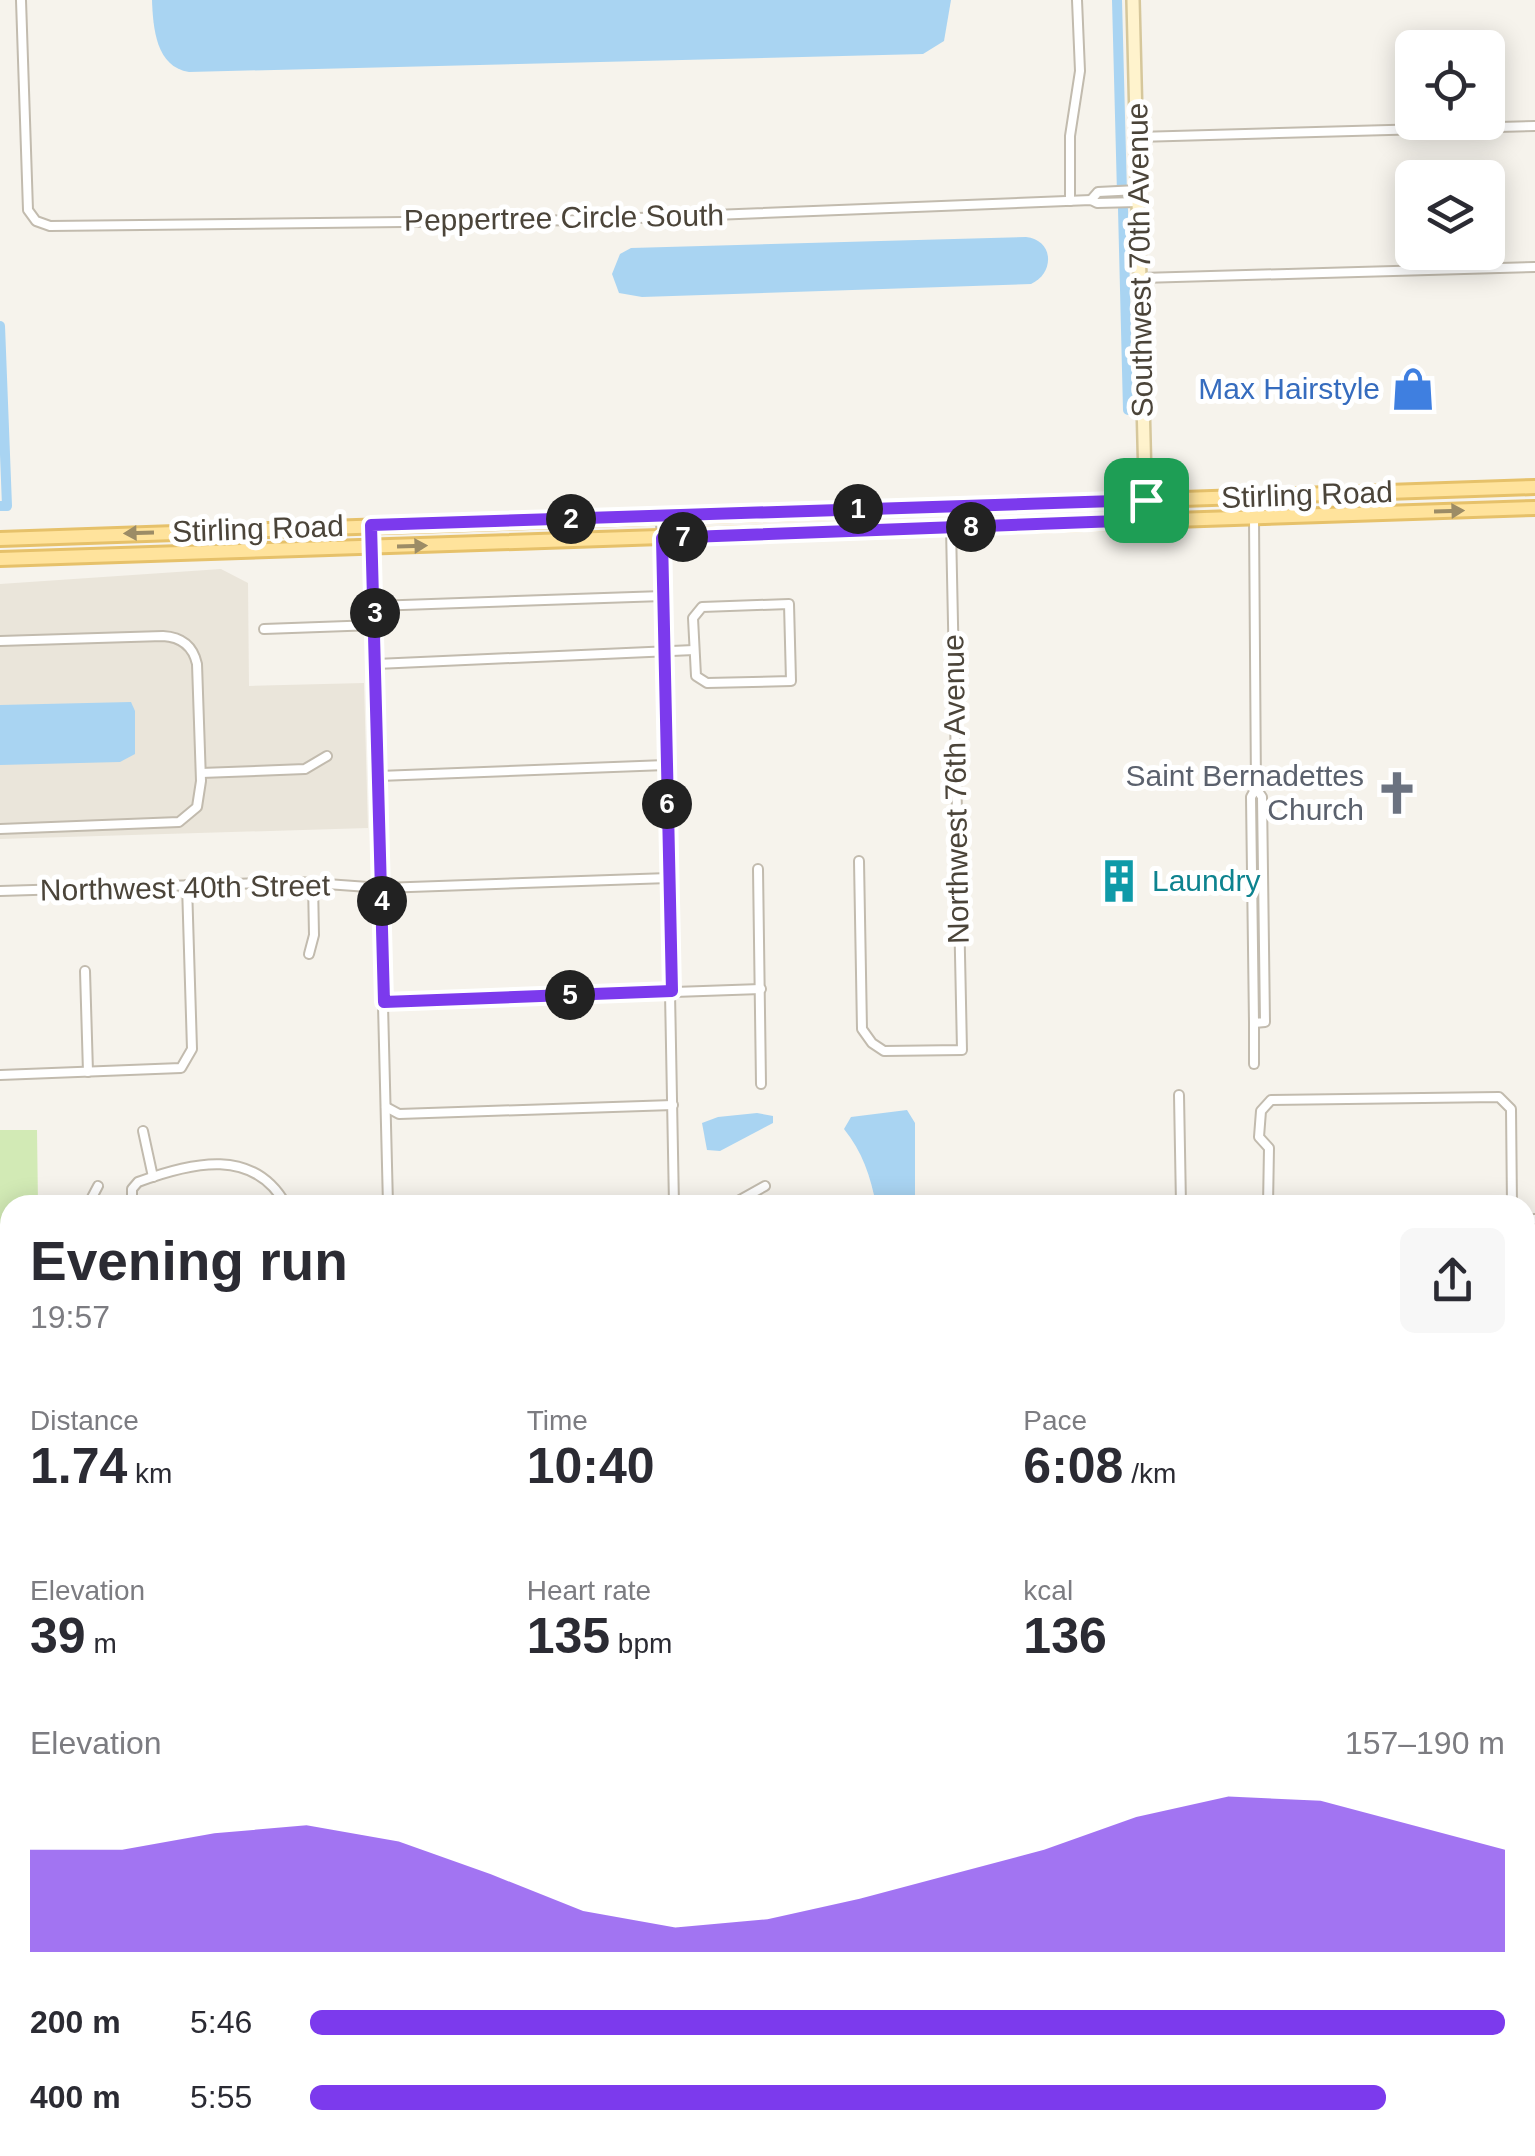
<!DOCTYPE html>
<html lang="en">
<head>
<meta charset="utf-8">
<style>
	:root { --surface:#fff; --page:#f7f7f7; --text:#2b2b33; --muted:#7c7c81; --accent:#7c3aed }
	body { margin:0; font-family:Arial,sans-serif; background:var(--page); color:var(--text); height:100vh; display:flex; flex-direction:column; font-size:38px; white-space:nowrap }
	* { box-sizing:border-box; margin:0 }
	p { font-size:32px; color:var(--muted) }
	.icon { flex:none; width:55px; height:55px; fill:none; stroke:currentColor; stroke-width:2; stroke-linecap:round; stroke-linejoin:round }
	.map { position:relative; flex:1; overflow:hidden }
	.panel { position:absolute; left:0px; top:1195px; width:1535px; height:962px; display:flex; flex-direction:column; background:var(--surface); border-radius:30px 30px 0 0; box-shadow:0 5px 25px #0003 }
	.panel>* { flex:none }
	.tools { position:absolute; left:1395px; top:30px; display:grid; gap:20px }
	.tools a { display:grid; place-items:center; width:110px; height:110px; border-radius:15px; background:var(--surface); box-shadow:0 5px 25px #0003; font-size:50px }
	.pin { position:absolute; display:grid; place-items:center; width:85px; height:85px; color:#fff; margin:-42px; border-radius:20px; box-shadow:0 5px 15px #0006 }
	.km { position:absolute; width:50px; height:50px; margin:-25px; border-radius:50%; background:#222; color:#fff; font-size:28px; line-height:50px; text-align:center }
	.round { display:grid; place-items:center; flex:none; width:105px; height:105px; border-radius:15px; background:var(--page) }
	.head { display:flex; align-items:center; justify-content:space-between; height:170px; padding:0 30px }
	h1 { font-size:55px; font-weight:600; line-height:75px }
	.figures { display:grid; grid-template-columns:repeat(3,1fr); gap:15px; height:170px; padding:10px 30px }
	.figures div { display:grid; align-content:center }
	.figures b { font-size:50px; font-weight:600 }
	.figures small { font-size:28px; font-weight:400 }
	.figures p { font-size:28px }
	.chart { height:280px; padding:20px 30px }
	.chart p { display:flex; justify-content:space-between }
	.chart svg { width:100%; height:180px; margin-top:10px; fill:var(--accent); opacity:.7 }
	ul { padding:0 30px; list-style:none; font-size:32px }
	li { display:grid; grid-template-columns:160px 120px 1fr; align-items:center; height:75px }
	li i { height:25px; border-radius:12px; background:var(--accent) }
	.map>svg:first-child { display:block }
	.residential { fill:#eae5da }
	.green { fill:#d2eab5 }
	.water { fill:#a9d4f2 }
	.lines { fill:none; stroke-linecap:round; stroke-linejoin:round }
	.canal { stroke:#a9d4f2; stroke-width:10 }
	.street-casing { stroke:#c2bbae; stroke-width:12 }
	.secondary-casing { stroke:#d6c79b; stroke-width:16 }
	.primary-casing { stroke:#e6c16a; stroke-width:18 }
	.street { stroke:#fff; stroke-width:8 }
	.secondary { stroke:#fff3cd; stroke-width:11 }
	.primary { stroke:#ffe39c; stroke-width:12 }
	.oneway { fill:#9c8c66 }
	.route-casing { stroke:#fff; stroke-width:20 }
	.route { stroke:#7c3aed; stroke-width:12 }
	.labels { text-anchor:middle; stroke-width:10; stroke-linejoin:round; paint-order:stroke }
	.street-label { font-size:30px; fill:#4b4439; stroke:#fff }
	.shop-label { font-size:30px; fill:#366cbe; stroke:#fff; text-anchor:end }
	.worship-label { font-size:30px; fill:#5b616d; stroke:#fff; text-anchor:end }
	.culture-label { font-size:30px; fill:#0d838f; stroke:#fff; text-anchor:start }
</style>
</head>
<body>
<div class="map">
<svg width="1535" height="2156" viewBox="0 0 1535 2156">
	<rect width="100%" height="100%" fill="#f6f3ec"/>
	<polygon class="residential" points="221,569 248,583 249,686 364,683 368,828 0,839 0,584"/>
	<polygon class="green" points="0,1130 37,1130 38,1205 10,1205 10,1242 0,1242"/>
	<g class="water">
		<path d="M152 0H951L944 41 923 54 189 72C156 67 153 28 152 0Z"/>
		<path d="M1026 237C1054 240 1055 273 1031 284L642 297 619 293 612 274 620 254 631 248Z"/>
		<polygon points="131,702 135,711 135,754 120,762 0,765 0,705"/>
		<path d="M907 1110 915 1123V1205H876C871 1177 862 1151 844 1129L851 1117Z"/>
		<polygon points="757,1113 773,1116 773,1123 720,1151 707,1150 702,1123 718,1117"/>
	</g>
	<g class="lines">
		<g class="canal">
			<polyline points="1117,0 1122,193"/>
			<polyline points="1123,209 1128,410"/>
			<polyline points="0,326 7,506 0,506"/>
		</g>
		<g class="street-casing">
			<g id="street">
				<polyline points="21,0 28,210 36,221 50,226 587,220 1091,200 1097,203 1138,202"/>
				<polyline points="1137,137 1535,126"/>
				<polyline points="1091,200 1098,192 1138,190"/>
				<polyline points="1070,201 1070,136 1080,71 1077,0"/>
				<polyline points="1141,278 1535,267"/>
				<polyline points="661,515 674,1205"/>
				<polyline points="1254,518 1256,788"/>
				<polyline points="371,525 388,1205"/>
				<polygon points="789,604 791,681 707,683 696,676 693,618 702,607"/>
				<polyline points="374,606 663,596"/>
				<polyline points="264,629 375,625"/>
				<path d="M0 641 163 636C181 637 193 646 197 664L201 781 197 807 179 822 0 829"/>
				<polyline points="376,664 694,650"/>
				<polyline points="201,773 305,769 327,756"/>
				<polyline points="379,776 666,765"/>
				<polygon points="1256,788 1262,797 1265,1022 1254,1023 1251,797"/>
				<polyline points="859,861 862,1029 872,1043 884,1051 962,1050 951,528"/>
				<polyline points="758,869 761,1084"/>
				<polyline points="0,891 299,882 382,888 669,878"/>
				<polyline points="309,954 314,935 313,883"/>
				<polyline points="85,971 88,1072"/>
				<polyline points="384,1002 761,989"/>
				<polyline points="1254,1023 1254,1064"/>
				<polyline points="0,1075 181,1068 192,1049 187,885"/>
				<polyline points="1179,1095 1181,1205"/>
				<polyline points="386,1107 399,1114 673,1105"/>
				<polyline points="143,1131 153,1177"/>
				<polyline points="88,1205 98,1186"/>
				<path d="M132 1205V1189L138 1182C192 1162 254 1147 286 1205"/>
				<polyline points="731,1205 765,1186"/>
				<polyline points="1268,1205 1269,1148 1259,1137 1261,1111 1271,1100 1499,1097 1511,1109 1512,1205"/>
				<polyline points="1525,1219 1535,1219"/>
				<polyline points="1525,1453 1535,1453"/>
				<polyline points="1525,1473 1535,1473"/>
				<polyline points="0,1703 10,1703"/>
				<polyline points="1525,1885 1535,1884"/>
				<polyline points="1525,1999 1535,1999"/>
				<polyline points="0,2060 10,2060"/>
				<polyline points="1525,2115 1535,2115"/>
				<polyline points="407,2148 408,2156"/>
				<polyline points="693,2148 693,2156"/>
				<polyline points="1269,2148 1269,2156"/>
			</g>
		</g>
		<g class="secondary-casing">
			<g id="secondary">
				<polyline points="1133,0 1146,521"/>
				<polyline points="1525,1664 1535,1655"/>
				<polyline points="566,2156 585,2148"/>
			</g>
		</g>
		<g class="primary-casing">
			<g id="primary">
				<polyline points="0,539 1535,487"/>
				<polyline points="0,559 1535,508"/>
			</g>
		</g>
		<use href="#street" class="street"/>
		<use href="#secondary" class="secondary"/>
		<use href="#primary" class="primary"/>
	</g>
	<defs><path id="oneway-solid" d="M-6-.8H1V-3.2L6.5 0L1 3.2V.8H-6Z" transform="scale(2.5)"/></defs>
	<g class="oneway">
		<use href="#oneway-solid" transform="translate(1449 511) rotate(-2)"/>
		<use href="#oneway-solid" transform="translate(139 533) rotate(178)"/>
		<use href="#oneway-solid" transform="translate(412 546) rotate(-2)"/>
	</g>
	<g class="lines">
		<g class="route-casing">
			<polygon id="route" points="1146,500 1146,520 662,538 672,991 384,1002 371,525"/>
		</g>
		<use href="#route" class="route"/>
	</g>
	<defs>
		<g id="shop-bare" transform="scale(3.45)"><path d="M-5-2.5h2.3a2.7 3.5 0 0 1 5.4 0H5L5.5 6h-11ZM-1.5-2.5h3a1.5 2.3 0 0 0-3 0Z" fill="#3f7fe0" stroke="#fff" stroke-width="2.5" paint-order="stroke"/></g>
		<g id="church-bare" transform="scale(3.45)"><path d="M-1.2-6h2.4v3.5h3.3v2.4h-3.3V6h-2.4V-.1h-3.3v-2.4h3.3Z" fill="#6b7280" stroke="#fff" stroke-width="2.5" paint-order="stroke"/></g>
		<g id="building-bare" transform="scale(3.45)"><path d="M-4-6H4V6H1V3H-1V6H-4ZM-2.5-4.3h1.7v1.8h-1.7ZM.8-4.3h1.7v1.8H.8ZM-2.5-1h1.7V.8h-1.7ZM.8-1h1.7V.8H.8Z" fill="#0f9aa8" stroke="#fff" stroke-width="2.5" paint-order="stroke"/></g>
	</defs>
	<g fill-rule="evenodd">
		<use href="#shop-bare" x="1413" y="389"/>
		<use href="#church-bare" x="1397" y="793"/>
		<use href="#building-bare" x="1119" y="881"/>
	</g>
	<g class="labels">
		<g class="street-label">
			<text transform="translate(564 218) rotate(-1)" y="10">Peppertree Circle South</text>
			<text transform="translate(1140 260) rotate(-91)" y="10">Southwest 70th Avenue</text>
			<text transform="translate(1307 495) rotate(-2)" y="10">Stirling Road</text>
			<text transform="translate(258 529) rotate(-2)" y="10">Stirling Road</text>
			<text transform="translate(956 789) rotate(-91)" y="10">Northwest 76th Avenue</text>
			<text transform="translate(185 888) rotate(-1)" y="10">Northwest 40th Street</text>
		</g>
		<g class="shop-label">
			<text x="1380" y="399">Max Hairstyle</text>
		</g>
		<g class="worship-label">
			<text x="1364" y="786">Saint Bernadettes<tspan x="1364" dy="34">Church</tspan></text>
		</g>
		<g class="culture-label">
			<text x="1152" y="891">Laundry</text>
		</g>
	</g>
</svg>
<div class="tools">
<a><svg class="icon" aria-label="locate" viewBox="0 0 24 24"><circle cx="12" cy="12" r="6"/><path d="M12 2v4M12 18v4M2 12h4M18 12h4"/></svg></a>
<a><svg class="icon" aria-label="layers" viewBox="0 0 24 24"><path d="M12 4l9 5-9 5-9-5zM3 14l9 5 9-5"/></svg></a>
</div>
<div class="pin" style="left:1146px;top:500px;background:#1e9e55"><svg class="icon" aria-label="arrive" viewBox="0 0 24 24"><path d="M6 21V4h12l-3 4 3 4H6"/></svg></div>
<b class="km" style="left:858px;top:509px">1</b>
<b class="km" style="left:571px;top:519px">2</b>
<b class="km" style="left:375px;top:613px">3</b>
<b class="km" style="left:382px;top:901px">4</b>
<b class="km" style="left:570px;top:995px">5</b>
<b class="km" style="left:667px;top:804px">6</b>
<b class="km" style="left:683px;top:537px">7</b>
<b class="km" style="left:971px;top:527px">8</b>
<section class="panel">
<div class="head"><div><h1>Evening run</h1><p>19:57</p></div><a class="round"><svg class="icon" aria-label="share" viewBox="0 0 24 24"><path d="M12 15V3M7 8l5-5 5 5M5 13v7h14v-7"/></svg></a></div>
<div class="figures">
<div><p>Distance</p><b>1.74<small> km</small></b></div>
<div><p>Time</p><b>10:40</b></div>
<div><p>Pace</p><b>6:08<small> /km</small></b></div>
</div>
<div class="figures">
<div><p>Elevation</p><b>39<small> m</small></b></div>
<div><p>Heart rate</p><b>135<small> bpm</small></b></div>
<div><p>kcal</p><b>136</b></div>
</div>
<div class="chart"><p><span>Elevation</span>157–190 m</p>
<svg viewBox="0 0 160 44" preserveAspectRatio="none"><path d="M0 44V19L10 19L20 15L30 13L40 17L50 25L60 34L70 38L80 36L90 31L100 25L110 19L120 11L130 6L140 7L150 13L160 19V44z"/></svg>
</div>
<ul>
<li><b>200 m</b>5:46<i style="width:100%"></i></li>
<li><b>400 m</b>5:55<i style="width:90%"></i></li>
</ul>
</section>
</div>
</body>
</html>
